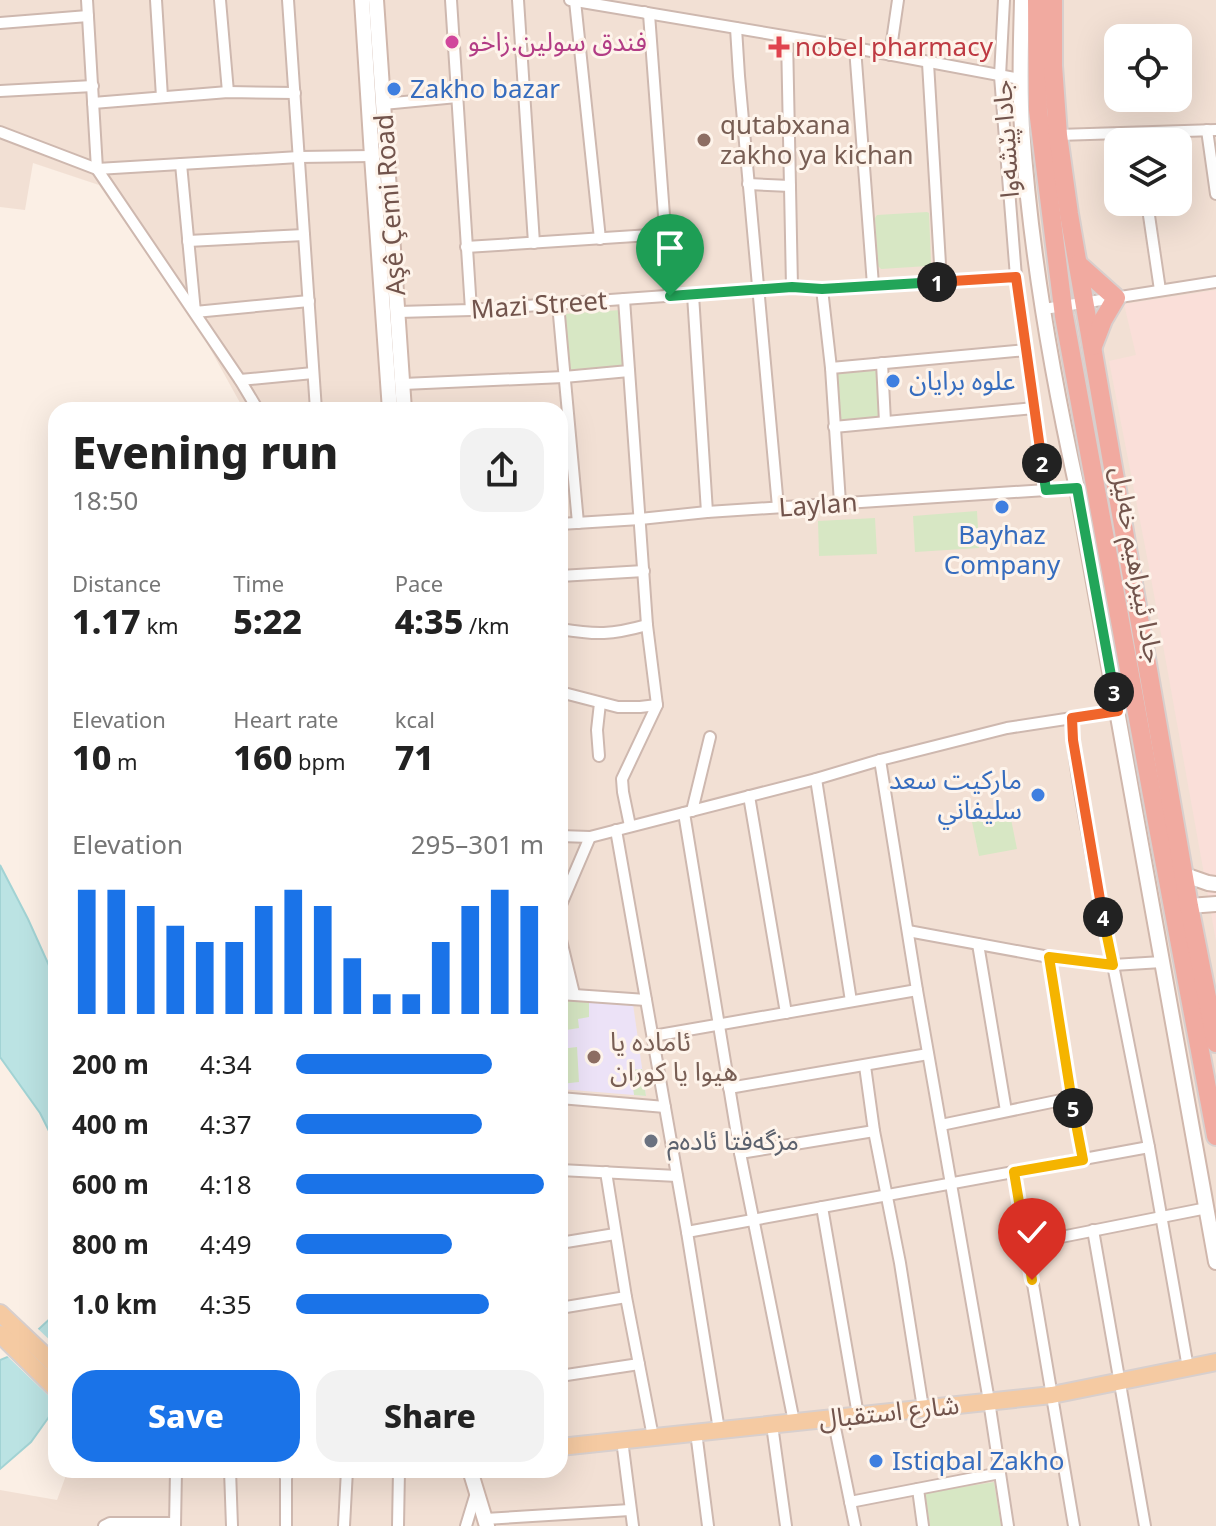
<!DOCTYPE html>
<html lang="en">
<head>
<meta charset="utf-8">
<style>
	:root { --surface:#fff; --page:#f2f2f2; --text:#222; --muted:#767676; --accent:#1a73e8 }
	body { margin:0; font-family:"Noto Sans","Noto Sans Arabic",sans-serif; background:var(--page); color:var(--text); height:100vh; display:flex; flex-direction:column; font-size:30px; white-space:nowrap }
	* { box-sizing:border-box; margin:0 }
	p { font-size:26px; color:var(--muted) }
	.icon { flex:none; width:44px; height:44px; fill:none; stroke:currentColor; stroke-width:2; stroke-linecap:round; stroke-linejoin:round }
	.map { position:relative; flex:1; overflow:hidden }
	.sheet { position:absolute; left:48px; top:402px; width:520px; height:1076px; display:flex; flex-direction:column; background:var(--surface); border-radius:24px; box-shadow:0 8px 32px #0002 }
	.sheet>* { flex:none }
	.buttons { position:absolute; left:1104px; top:24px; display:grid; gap:16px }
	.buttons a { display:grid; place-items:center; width:88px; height:88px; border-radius:16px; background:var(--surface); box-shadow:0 8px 32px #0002; font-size:40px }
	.pin { position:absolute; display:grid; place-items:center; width:68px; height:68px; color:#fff; margin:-82px -34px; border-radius:50% 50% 50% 0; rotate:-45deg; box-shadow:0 0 8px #0007 }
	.pin .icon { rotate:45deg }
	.km { position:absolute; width:40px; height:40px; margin:-20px; border-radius:50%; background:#222; color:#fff; font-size:22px; line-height:40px; text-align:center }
	.round { display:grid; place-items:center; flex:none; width:84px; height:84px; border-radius:24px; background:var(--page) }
	.summary { display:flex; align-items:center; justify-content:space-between; height:136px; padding:0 24px }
	h1 { font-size:44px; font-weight:800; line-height:60px }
	.stats { display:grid; grid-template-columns:repeat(3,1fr); gap:12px; height:136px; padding:8px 24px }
	.stats div { display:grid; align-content:center }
	.stats b { font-size:34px; font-weight:800 }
	.stats small { font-size:22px; font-weight:400 }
	.stats p { font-size:22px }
	.chart { height:224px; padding:16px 24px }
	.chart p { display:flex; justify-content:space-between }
	.chart svg { width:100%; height:144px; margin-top:8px; stroke:var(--accent); stroke-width:6 }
	.primary-button { display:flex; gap:16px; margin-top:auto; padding:16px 24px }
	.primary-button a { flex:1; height:92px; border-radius:24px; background:var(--accent); color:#fff; font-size:32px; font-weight:800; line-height:92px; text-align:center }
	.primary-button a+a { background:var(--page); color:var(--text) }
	ul { padding:0 24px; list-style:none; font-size:26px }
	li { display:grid; grid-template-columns:128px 96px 1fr; align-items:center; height:60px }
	li i { height:20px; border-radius:10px; background:var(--accent) }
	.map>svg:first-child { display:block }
	.residential { fill:#f2e0d4; fill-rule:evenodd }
	.commercial { fill:#fadfd9 }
	.education { fill:#ece2f7 }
	.green { fill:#d7e7c4 }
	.water { fill:#bbe3e3; stroke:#a2d3d4; stroke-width:2 }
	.pier { fill:#fbefe5 }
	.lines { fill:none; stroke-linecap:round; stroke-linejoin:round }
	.street-casing { stroke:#ceb8af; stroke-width:14 }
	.secondary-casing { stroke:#d0b7ac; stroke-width:18 }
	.primary-casing { stroke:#d8cfcd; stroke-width:20 }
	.highway-casing { stroke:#d8cfcd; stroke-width:22 }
	.street { stroke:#fff; stroke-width:10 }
	.secondary { stroke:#fff; stroke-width:14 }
	.primary { stroke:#f5caa2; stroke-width:16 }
	.highway { stroke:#f1aaa0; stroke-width:18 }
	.split-1-casing { stroke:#fff; stroke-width:16 }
	.split-2-casing { stroke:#fff; stroke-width:16 }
	.split-3-casing { stroke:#fff; stroke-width:16 }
	.split-4-casing { stroke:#fff; stroke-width:16 }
	.split-5-casing { stroke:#fff; stroke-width:16 }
	.split-6-casing { stroke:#fff; stroke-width:16 }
	.split-1 { stroke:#22a559; stroke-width:10 }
	.split-2 { stroke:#f0652b; stroke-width:10 }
	.split-3 { stroke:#22a559; stroke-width:10 }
	.split-4 { stroke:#f0652b; stroke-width:10 }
	.split-5 { stroke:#f5b400; stroke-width:10 }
	.split-6 { stroke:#f5b400; stroke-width:10 }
	.hotel-dot { fill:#d1479c; stroke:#fef4eb; stroke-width:3 }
	.health-dot { fill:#e0444e; stroke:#fef4eb; stroke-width:3 }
	.shop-dot { fill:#3f7fe0; stroke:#fef4eb; stroke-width:3 }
	.education-dot { fill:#8d6e63; stroke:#fef4eb; stroke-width:3 }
	.worship-dot { fill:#6b7280; stroke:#fef4eb; stroke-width:3 }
	.labels { text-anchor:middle; stroke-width:6; stroke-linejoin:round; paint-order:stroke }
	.hotel-label { font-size:26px; fill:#b23c85; stroke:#fef4eb; text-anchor:start }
	.health-label { font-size:26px; fill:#be3a42; stroke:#fef4eb; text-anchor:start }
	.shop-label { font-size:26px; fill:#366cbe; stroke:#fef4eb; text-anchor:start }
	.education-label { font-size:26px; fill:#785e54; stroke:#fef4eb; text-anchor:start }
	.street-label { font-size:26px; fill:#72544c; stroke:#fef4eb }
	.worship-label { font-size:26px; fill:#5b616d; stroke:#fef4eb; text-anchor:start }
</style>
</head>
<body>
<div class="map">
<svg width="1216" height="1526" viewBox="0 0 1216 1526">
	<rect width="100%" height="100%" fill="#fbefe5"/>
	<path class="residential" d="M0 0H1216V1526H0V1490L57 1500 68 1470H560V410H244L202 334 99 185 33 163 25 210 0 207ZM1118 38H1178V98H1118ZM1118 142H1178V202H1118Z"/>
	<polygon class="commercial" points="1216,290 1216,941 1149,567 1109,361 1136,355 1124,304"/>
	<polygon class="education" points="560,999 629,1001 633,1004 646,1096 560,1089"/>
	<g class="green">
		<polygon points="927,212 929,213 931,263 928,266 881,269 878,266 875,218 877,215"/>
		<polygon points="621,310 625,369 567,373 563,314"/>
		<polygon points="879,368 882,419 839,422 836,372"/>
		<polygon points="977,511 979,548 915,552 913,516"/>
		<polygon points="875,518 877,554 819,556 818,521"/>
		<polygon points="1010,814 1017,849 979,856 972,822"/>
		<polygon points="560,999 589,1000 589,1017 578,1019 579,1028 560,1031"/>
		<polygon points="577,1047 579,1082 561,1084 560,1049"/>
		<polygon points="642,1069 646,1096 634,1095 631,1070"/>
		<polygon points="994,1482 1001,1526 930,1526 925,1493"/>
	</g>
	<g class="water">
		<polygon points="0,865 28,919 56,981 56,1145 40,1113 0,1057"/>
		<polygon points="56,1313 56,1407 31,1442 0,1469 0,1360 10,1356"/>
	</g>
	<polygon class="pier" points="35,1326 56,1346 56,1403 5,1354"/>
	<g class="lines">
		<g class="street-casing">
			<g id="street">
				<polyline points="87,0 97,169 240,380 258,410"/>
				<polyline points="156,0 162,97"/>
				<polyline points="220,0 228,92"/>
				<polyline points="288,0 316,410"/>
				<polyline points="451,0 471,310"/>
				<polyline points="518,0 534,243"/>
				<polyline points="570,0 855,48 1020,79"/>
				<polyline points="1004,0 1000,76 1016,277 1046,490"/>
				<polyline points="575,1 600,239"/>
				<polyline points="644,12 649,14 670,296"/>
				<polyline points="0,23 88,16"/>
				<polyline points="736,28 739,76 778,507"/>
				<polyline points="787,37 792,287"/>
				<polyline points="855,48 873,285"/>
				<polyline points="890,55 898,0"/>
				<polyline points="928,63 941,281"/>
				<polyline points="0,91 93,86"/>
				<polyline points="93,103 228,92 295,93"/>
				<polyline points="383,104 457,97"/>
				<polyline points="1207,130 1216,194"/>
				<polyline points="0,132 97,169 299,157 372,156"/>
				<polyline points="1058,135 1216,130"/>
				<polyline points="181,164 195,312 309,301"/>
				<polyline points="748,184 790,186"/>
				<polyline points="1147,202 1160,290"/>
				<polyline points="188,241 304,235"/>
				<polyline points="466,247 666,234"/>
				<polyline points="822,289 831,368 840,503"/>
				<polyline points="693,295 707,512"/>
				<polyline points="624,299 647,625 657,705 622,779 623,792 630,826"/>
				<polyline points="558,304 578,523"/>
				<polyline points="1044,309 1216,282"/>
				<polyline points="398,312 471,310 792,287 822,289 1016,277"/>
				<polyline points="882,363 885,422"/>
				<polyline points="831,368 1027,350"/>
				<polyline points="240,380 313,373"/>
				<polyline points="403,384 564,377 629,371"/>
				<polyline points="834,427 1034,408"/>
				<polyline points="560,524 640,519 707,512 1077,488"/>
				<polyline points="560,576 644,571"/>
				<path d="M560 629C597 635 611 635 647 625"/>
				<polyline points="560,692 618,707 640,707 657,705"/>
				<path d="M1072 718C1073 758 1081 797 1088 836 1096 879 1103 923 1113 965L1162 962"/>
				<polyline points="599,756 597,730 600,703"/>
				<polyline points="880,760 917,990 989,1401 1008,1526"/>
				<polyline points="816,779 851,1001"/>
				<polyline points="749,796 786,1013"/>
				<polyline points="692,811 710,737"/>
				<polyline points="684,813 740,1153 794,1422"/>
				<polyline points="616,830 687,1232 719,1430"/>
				<polyline points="560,836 590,837 816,779 880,760 1007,728 1118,711"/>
				<polyline points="560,907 590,837"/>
				<polyline points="908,931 1049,957 1113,965 1149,1147 1188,1368"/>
				<polyline points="560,936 574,994"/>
				<polyline points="978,944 1006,1111"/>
				<polyline points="1049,957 1071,1098 1083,1160"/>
				<polyline points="560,994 646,1000"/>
				<polyline points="653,1036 917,990"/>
				<polyline points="865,1066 874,1131 900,1263 923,1408"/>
				<polyline points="729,1088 928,1054"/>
				<polyline points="560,1098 665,1107"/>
				<polyline points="941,1125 1071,1098"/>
				<polyline points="740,1153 874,1131"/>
				<polyline points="560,1170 677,1176"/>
				<polyline points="606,1172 626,1297 653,1437"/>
				<polyline points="1014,1172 1074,1526"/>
				<polyline points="822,1207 858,1415"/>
				<polyline points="1093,1230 1145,1526"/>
				<polyline points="687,1232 1149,1147"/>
				<polyline points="560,1243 615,1234"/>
				<polyline points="1026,1244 1207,1208"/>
				<polyline points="560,1308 626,1297"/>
				<polyline points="560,1376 639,1364"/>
				<polyline points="833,1418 855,1526"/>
				<polyline points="772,1425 786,1526"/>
				<polyline points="696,1432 708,1526"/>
				<polyline points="622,1440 633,1526"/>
				<polyline points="230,1470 232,1526"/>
				<polyline points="918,1489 923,1526"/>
				<polyline points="850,1502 1000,1473"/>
				<polyline points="485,1519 630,1510"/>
				<polyline points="104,1526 110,1523 175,1523"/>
				<polyline points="175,1526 176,1470"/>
				<polyline points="286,1526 286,1470"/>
				<polyline points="344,1526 347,1470"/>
				<polyline points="398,1526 399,1470"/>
				<polyline points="466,1526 476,1493"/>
			</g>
		</g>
		<g class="secondary-casing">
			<g id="secondary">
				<polyline points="362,0 372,156 390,410"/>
				<polyline points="376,0 404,410"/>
				<path d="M1022 0C1021 43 1019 85 1022 128 1030 249 1051 370 1077 488L1216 1262"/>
				<polyline points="1185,875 1208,883 1216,884"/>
				<polyline points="1189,906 1216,904"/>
				<polyline points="470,1470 487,1526"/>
			</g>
		</g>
		<g class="primary-casing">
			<g id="primary">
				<polyline points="0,1313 56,1366"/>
				<polyline points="0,1334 56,1389"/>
				<polyline points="560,1447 1052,1395 1216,1362"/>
				<polyline points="285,1470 287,1470"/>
			</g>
		</g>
		<g class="highway-casing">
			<g id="highway">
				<polyline points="1037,0 1038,110 1064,316 1157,822 1216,1136"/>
				<polyline points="1053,0 1053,66 1058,135 1069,214 1189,906 1216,1043"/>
				<polyline points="1078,264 1116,298 1103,320 1093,346"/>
			</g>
		</g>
		<use href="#street" class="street"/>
		<use href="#secondary" class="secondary"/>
		<use href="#primary" class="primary"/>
		<use href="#highway" class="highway"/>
	</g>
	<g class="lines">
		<g class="split-1-casing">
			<polyline id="split-1" points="670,296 792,287 822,289 937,282"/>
		</g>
		<g class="split-2-casing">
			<polyline id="split-2" points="937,282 1016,277 1042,463"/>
		</g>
		<g class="split-3-casing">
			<polyline id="split-3" points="1042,463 1046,490 1077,488 1114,692"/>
		</g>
		<g class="split-4-casing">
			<polyline id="split-4" points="1103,917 1073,740 1072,718 1118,711 1114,692"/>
		</g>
		<g class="split-5-casing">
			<polyline id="split-5" points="1073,1108 1049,957 1113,965 1103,917"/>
		</g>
		<g class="split-6-casing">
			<polyline id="split-6" points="1032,1280 1014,1172 1083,1160 1073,1108"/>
		</g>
		<use href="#split-1" class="split-1"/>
		<use href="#split-2" class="split-2"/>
		<use href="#split-3" class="split-3"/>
		<use href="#split-4" class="split-4"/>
		<use href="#split-5" class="split-5"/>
		<use href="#split-6" class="split-6"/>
	</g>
	<circle class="hotel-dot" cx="452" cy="42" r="8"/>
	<path class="health-dot" d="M775 35h8v8h8v8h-8v8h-8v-8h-8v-8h8z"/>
	<g class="shop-dot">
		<circle cx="394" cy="89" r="8"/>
		<circle cx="893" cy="381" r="8"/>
		<circle cx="1002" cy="507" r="8"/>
		<circle cx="1038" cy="795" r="8"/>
		<circle cx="876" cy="1461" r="8"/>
	</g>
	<g class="education-dot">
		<circle cx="704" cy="140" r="8"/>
		<circle cx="594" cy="1057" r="8"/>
	</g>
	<circle class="worship-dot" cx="651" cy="1141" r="8"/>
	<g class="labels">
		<g class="hotel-label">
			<text x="468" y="51">فندق سولين.زاخو</text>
		</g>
		<g class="health-label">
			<text x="795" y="56">nobel pharmacy</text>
		</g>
		<g class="shop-label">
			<text x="410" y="98">Zakho bazar</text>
			<text x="909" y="390">علوه برايان</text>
			<text x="1002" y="544" text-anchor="middle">Bayhaz<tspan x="1002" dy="30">Company</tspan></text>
			<text x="1022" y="789" text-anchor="end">ماركيت سعد<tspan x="1022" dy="30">سليفاني</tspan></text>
			<text x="892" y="1470">Istiqbal Zakho</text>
		</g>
		<g class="education-label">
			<text x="720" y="134">qutabxana<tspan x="720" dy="30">zakho ya kichan</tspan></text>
			<text x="610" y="1051">ئاماده یا<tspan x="610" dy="30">هیوا یا کوران</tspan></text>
		</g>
		<g class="street-label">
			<text transform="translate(1006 139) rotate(-94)" y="9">جادا پێشەوا</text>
			<text transform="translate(390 205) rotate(-94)" y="9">Aşê Çemi Road</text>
			<text transform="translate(539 305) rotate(-4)" y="9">Mazi Street</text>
			<text transform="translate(818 505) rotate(-4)" y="9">Laylan</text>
			<text transform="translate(1137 565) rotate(80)" y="9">جادا ئیبراهیم خەلیل</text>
			<text transform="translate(889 1412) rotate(-6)" y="9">شارع استقبال</text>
		</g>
		<g class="worship-label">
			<text x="667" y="1150">مزگەفتا ئادەم</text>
		</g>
	</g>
</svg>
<div class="buttons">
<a><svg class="icon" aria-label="locate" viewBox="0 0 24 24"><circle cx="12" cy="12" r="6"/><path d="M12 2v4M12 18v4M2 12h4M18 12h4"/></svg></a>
<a><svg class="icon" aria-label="layers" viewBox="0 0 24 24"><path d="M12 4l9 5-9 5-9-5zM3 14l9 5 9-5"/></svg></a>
</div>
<div class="pin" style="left:670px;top:296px;background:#1e9e55"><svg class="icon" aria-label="arrive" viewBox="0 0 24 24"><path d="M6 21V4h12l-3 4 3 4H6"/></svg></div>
<div class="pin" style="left:1032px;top:1280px;background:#d93025"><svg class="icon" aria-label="check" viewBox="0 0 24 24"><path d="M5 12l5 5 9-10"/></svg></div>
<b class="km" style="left:937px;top:282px">1</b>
<b class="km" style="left:1042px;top:463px">2</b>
<b class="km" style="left:1114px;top:692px">3</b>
<b class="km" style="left:1103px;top:917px">4</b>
<b class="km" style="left:1073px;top:1108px">5</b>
<section class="sheet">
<div class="summary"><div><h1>Evening run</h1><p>18:50</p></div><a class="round"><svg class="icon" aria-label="share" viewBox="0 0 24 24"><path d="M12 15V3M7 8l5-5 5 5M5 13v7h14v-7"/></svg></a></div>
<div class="stats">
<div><p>Distance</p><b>1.17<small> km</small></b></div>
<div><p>Time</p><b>5:22</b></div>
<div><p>Pace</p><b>4:35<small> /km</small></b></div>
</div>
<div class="stats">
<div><p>Elevation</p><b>10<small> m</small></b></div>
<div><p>Heart rate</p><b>160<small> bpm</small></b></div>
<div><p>kcal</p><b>71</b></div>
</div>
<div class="chart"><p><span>Elevation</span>295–301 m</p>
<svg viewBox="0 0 160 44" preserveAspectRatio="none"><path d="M5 44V6M15 44V6M25 44V11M35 44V17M45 44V22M55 44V22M65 44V11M75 44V6M85 44V11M95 44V27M105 44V38M115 44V38M125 44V22M135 44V11M145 44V6M155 44V11"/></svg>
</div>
<ul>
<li><b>200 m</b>4:34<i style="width:79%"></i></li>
<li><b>400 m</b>4:37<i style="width:75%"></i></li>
<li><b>600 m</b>4:18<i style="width:100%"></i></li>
<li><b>800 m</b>4:49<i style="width:63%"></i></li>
<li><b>1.0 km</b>4:35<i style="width:78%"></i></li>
</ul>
<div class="primary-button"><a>Save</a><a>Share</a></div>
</section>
</div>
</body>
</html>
